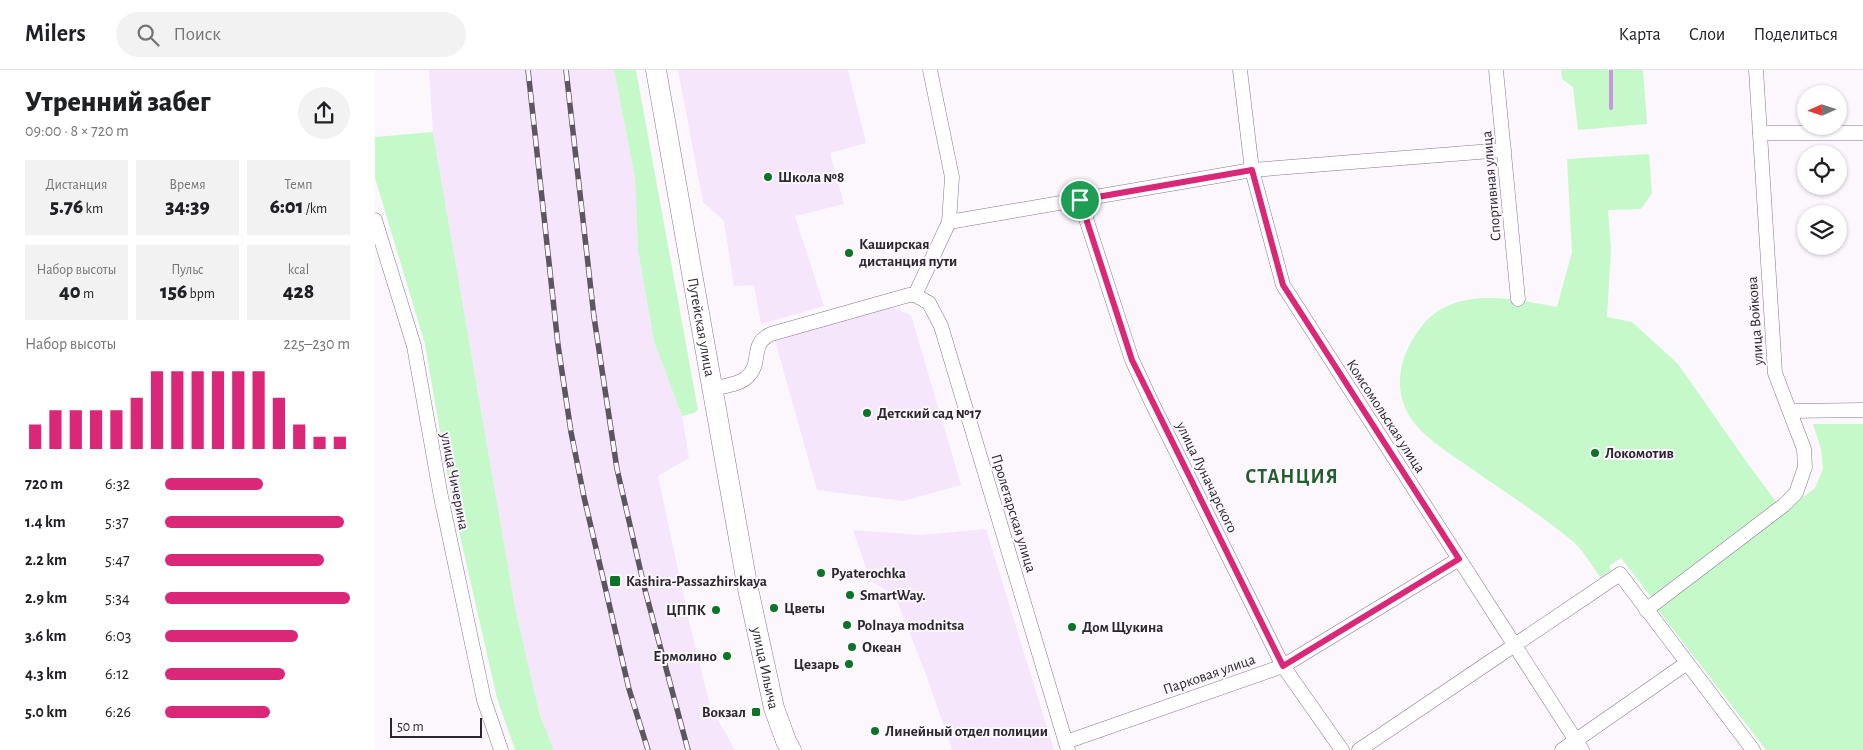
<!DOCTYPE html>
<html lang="ru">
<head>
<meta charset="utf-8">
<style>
	:root { --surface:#fff; --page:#f2f2f2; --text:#202124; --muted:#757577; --line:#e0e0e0; --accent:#db2777 }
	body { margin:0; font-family:"Alegreya Sans",sans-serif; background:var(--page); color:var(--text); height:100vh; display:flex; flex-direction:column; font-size:19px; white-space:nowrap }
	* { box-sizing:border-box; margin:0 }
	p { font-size:16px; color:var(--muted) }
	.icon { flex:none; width:28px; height:28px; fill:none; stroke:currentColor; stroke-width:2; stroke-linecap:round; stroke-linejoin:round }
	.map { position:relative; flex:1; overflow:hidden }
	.panel { display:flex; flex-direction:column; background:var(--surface); width:375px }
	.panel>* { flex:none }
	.needle { width:32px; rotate:267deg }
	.fabs { position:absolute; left:1422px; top:15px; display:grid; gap:10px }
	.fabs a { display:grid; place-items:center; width:50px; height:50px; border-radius:50%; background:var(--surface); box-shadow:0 1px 4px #0004; font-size:25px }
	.scale { position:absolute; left:15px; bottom:12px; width:92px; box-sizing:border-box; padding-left:5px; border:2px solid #2d2631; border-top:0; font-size:14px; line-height:18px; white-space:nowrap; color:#2d2631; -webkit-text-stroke:4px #fbf7fd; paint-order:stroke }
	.pin { position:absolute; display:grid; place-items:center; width:42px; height:42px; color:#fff; margin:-21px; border:2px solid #fff; border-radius:50%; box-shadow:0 1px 5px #0007 }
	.round { display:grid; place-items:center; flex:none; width:52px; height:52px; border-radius:26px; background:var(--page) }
	.headline { display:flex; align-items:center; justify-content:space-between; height:85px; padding:0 25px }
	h1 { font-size:28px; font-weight:800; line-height:38px }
	.stats { display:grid; grid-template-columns:repeat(3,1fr); gap:8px; height:85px; padding:5px 25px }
	.stats div { display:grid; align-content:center; border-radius:0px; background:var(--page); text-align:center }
	.stats b { font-size:21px; font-weight:800 }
	.stats small { font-size:14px; font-weight:400 }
	.stats p { font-size:14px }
	.chart { height:140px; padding:10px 25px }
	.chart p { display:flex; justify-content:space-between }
	.chart svg { width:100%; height:90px; margin-top:5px; stroke:var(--accent); stroke-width:6 }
	ul { padding:0 25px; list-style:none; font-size:16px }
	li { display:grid; grid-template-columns:80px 60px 1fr; align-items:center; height:38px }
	li i { height:12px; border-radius:6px; background:var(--accent) }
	header { display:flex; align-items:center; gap:30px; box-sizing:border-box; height:70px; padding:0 25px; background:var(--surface); border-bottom:1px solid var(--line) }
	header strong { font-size:24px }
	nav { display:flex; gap:28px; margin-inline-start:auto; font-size:18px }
	.search { width:350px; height:45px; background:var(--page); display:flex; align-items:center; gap:12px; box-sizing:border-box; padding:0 18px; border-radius:28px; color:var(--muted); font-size:19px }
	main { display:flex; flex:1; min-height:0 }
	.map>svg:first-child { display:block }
	.built { fill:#f5e6fc }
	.green { fill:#c6f9c9 }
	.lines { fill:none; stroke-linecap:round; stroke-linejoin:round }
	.stream { stroke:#c797de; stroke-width:4 }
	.street-casing { stroke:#887691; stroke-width:15 }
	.secondary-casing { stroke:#887691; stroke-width:21 }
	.street { stroke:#fff; stroke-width:14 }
	.secondary { stroke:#fff; stroke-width:20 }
	.rail-casing { stroke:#5c5660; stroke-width:5.5 }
	.rail { stroke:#fbf7fd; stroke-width:4; stroke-dasharray:11; stroke-linecap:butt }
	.route-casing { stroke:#fff; stroke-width:10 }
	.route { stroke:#db2777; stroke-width:6 }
	.poi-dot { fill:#0b7426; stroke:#fbf7fd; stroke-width:2 }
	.labels { text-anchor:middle; stroke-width:4; stroke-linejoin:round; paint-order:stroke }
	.poi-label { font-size:15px; font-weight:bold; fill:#2d2631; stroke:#fbf7fd; text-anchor:start }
	.street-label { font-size:15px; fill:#2d2631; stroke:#fbf7fd }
	.district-label { font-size:20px; font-weight:bold; letter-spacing:1px; fill:#245e2c; stroke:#fbf7fd }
</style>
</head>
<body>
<header>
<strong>Milers</strong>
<div class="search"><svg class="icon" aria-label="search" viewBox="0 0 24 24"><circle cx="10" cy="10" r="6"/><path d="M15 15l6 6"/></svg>Поиск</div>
<nav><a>Карта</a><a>Слои</a><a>Поделиться</a></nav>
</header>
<main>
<section class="panel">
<div class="headline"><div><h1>Утренний забег</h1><p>09:00 · 8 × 720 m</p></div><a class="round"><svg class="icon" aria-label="share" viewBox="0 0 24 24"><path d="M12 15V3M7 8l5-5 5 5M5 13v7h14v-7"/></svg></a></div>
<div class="stats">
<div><p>Дистанция</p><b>5.76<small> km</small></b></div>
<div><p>Время</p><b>34:39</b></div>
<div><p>Темп</p><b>6:01<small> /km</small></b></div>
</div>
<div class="stats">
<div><p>Набор высоты</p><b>40<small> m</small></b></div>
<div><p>Пульс</p><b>156<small> bpm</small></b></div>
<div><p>kcal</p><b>428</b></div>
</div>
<div class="chart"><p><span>Набор высоты</span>225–230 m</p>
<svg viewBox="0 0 160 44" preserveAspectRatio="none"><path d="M5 44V32M15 44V25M25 44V25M35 44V25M45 44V25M55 44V19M65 44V6M75 44V6M85 44V6M95 44V6M105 44V6M115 44V6M125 44V19M135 44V32M145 44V38M155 44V38"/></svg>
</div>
<ul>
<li><b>720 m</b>6:32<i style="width:53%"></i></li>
<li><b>1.4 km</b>5:37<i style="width:97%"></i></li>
<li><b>2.2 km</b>5:47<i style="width:86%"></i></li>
<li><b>2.9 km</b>5:34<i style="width:100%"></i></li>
<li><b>3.6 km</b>6:03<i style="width:72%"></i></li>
<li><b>4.3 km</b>6:12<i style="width:65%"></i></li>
<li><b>5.0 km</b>6:26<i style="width:57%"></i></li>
</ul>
</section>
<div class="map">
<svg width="1488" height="680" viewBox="0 0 1488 680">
	<rect width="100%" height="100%" fill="#fbf7fd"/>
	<g class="built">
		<polygon points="54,0 239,0 260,108 263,180 279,272 307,346 314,388 283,406 315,556 335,636 360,680 179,680 165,646 140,537 58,62"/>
		<polygon points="303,0 473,0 491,73 455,83 469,134 420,146 449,236 386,254 379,215 359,216 349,151 328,132"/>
		<polygon points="515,237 536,245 586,415 528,431 442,420 400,270"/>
		<polygon points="611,459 679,680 575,680 577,679 550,602 520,526 495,510 478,460 545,465"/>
	</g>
	<g class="green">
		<polygon points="239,0 261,0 323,340 319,343 307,346 279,272 263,180 260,108"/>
		<polygon points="1186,0 1268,0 1272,54 1203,60 1198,17 1187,9"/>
		<polygon points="58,62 140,537 165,646 179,680 140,680 122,628 76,426 50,274 0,108 0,67"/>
		<path d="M1274 84 1277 123 1266 139 1233 140 1236 179 1232 247 1257 252 1303 294 1373 394 1402 433 1276 527 1246 488 1234 496 1236 500 1226 508C1216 495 1207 478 1195 469 1162 442 1125 419 1090 394 1072 382 1046 365 1035 347 1016 317 1026 282 1047 256 1078 216 1138 228 1182 237L1197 182 1192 89Z"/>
		<polygon points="1438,354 1488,354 1488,680 1391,680 1283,540 1440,418 1448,399 1446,379"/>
	</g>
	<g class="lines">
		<polyline class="stream" points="1236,0 1236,38"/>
		<g class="street-casing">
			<g id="street">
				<polyline points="865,0 877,100 908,215 1207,680"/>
				<polyline points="1121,0 1143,229"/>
				<polyline points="1385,63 1488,63"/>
				<polyline points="705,130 757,290 777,333 908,596 967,680"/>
				<polyline points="0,150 39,276 66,427 109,630 126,680"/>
				<polyline points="574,152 877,100 1129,80"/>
				<polyline points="540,225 554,233 566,256 693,680"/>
				<polyline points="540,225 574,152 577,107 555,0"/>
				<path d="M337 319C347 316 363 315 371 308 389 293 373 275 396 264L534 225H540"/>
				<polyline points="1415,341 1488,340"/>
				<polyline points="1271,540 1409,435 1421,423 1430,397 1429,379 1400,303 1381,0"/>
				<polyline points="691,672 908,596 1084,489"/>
				<polyline points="984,680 1245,504 1378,680"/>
				<polyline points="1187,680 1312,593"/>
			</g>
		</g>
		<g class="secondary-casing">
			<g id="secondary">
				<path id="s1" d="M281 0 372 514 399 638 411 671 416 680"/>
			</g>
		</g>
		<use href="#street" class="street"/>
		<use href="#secondary" class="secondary"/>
		<g class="rail-casing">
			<g id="rail">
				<polyline points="153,0 183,275 196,362 209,427 254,619 273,680"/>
				<polyline points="191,0 219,247 242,399 270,520 313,680"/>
			</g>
		</g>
		<use href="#rail" class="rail"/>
	</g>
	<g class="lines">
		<g class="route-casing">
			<polygon id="route" points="877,100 908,215 1084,489 908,596 757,290 705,130"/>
		</g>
		<use href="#route" class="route"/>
	</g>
	<g class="poi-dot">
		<circle cx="393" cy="107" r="5"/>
		<circle cx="474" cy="183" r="5"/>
		<circle cx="492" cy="343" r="5"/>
		<circle cx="1220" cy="383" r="5"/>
		<circle cx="446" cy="503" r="5"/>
		<rect x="234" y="505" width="12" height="12" rx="2.5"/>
		<circle cx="475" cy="525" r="5"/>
		<circle cx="399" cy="538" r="5"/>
		<circle cx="341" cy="540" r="5"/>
		<circle cx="472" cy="555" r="5"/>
		<circle cx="697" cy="557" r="5"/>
		<circle cx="477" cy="577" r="5"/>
		<circle cx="352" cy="586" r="5"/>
		<circle cx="474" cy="594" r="5"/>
		<rect x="376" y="637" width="10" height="10" rx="2.5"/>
		<circle cx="500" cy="661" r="5"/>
	</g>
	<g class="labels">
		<g class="poi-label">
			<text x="403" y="112">Школа №8</text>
			<text x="484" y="179">Каширская<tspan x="484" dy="17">дистанция пути</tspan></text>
			<text x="502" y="348">Детский сад №17</text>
			<text x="1230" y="388">Локомотив</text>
			<text x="456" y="508">Pyaterochka</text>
			<text x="251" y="516">Kashira-Passazhirskaya</text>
			<text x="485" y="530">SmartWay.</text>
			<text x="409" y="543">Цветы</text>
			<text x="331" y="545" text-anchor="end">ЦППК</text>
			<text x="482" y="560">Polnaya modnitsa</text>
			<text x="707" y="562">Дом Щукина</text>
			<text x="487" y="582">Океан</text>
			<text x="342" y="591" text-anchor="end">Ермолино</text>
			<text x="464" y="599" text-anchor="end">Цезарь</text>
			<text x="371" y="647" text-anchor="end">Вокзал</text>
			<text x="510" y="666">Линейный отдел полиции</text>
		</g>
		<g class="street-label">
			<text transform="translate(1116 116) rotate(-95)" y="5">Спортивная улица</text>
			<text transform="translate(1380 251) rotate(-94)" y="5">улица Войкова</text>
			<text dy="5" stroke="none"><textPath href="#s1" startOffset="261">Путейская улица</textPath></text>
			<text transform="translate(1011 346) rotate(57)" y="5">Комсомольская улица</text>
			<text transform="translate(832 407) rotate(64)" y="5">улица Луначарского</text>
			<text transform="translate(80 411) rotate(79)" y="5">улица Чичерина</text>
			<text transform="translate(639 443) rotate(73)" y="5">Пролетарская улица</text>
			<text dy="5" stroke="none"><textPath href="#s1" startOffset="608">улица Ильича</textPath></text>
			<text transform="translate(834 604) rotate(-19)" y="5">Парковая улица</text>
		</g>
		<g class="district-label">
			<text x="917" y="413">СТАНЦИЯ</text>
		</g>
	</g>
</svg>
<div class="fabs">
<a><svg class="needle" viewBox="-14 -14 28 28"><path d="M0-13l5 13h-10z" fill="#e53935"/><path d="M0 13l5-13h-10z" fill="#757577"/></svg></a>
<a><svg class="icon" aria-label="locate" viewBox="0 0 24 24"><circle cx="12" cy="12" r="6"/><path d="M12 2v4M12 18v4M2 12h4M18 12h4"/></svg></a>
<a><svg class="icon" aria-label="layers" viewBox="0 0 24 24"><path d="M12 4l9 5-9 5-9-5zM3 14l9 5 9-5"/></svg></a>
</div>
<div class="scale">50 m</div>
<div class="pin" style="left:705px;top:130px;background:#1e9e55"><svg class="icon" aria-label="arrive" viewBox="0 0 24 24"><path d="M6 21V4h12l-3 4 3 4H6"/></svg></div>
</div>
</main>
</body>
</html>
